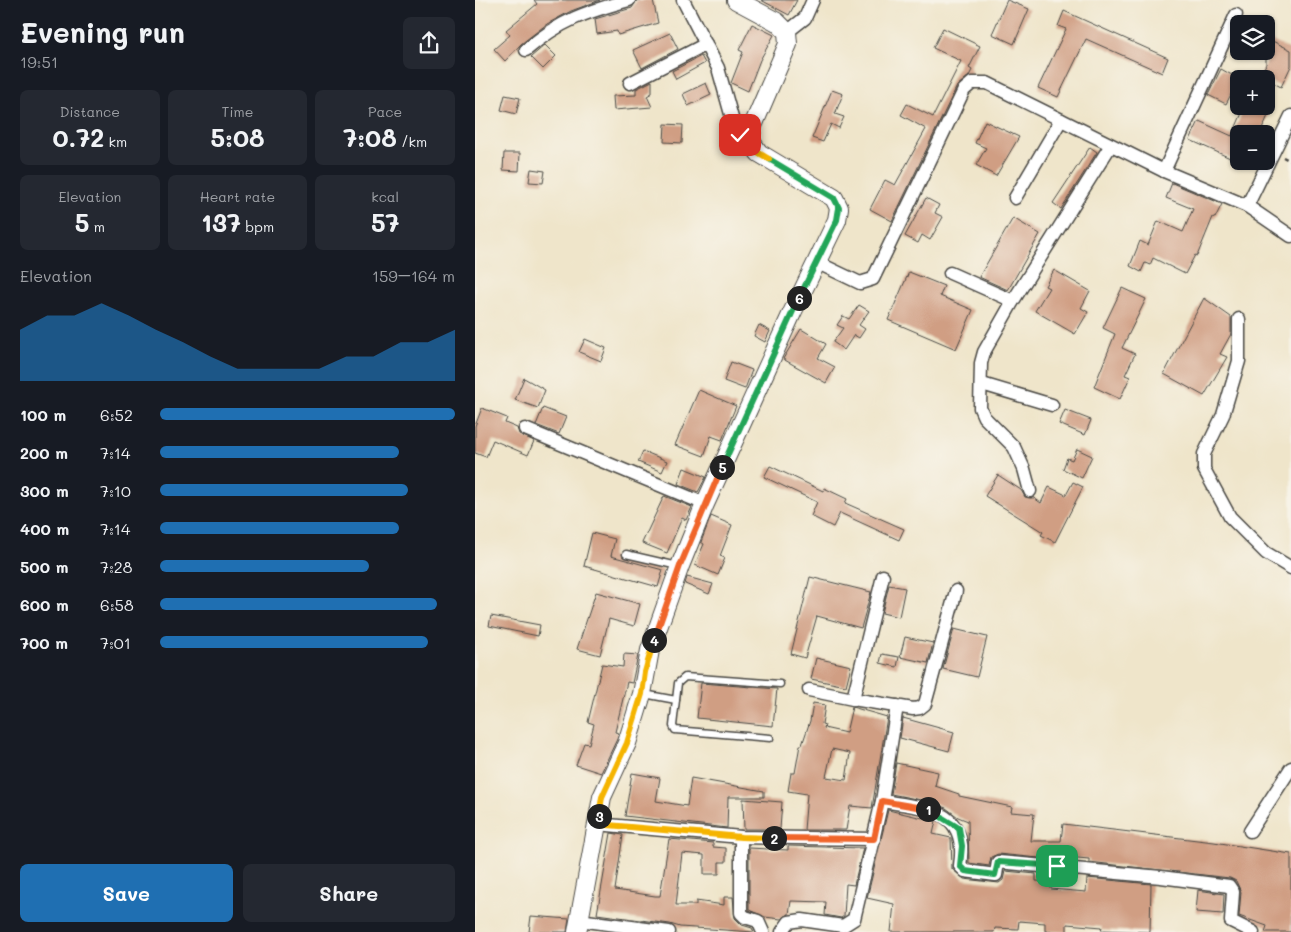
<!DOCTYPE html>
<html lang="en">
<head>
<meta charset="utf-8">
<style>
	:root { --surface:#171b24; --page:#242831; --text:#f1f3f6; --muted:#9ea1a6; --accent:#1f6fb2 }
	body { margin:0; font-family:Mali,sans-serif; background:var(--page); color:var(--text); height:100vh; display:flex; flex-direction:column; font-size:19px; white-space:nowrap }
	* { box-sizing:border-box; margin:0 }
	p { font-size:16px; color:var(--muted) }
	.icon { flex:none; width:28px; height:28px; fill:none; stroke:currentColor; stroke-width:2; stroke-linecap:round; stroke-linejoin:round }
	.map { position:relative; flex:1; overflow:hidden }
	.details { display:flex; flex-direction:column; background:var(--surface); width:475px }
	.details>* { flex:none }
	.tools { position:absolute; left:755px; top:15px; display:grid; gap:10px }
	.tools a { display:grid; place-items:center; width:45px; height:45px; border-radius:8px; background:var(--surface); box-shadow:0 1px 4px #0004; font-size:25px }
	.pin { position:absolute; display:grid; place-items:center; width:42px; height:42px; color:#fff; margin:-21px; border-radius:10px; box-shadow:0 2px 8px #0006 }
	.km { position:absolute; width:25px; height:25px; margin:-12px; border-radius:50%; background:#222; color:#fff; font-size:14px; line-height:25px; text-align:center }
	.round { display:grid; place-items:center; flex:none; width:52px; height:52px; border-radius:8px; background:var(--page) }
	.head { display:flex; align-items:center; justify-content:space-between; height:85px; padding:0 20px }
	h1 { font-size:28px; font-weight:700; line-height:38px }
	.stats { display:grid; grid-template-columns:repeat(3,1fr); gap:8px; height:85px; padding:5px 20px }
	.stats div { display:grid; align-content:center; border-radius:8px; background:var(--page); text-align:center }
	.stats b { font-size:25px; font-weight:700 }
	.stats small { font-size:14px; font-weight:400 }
	.stats p { font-size:14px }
	.chart { height:140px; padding:10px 20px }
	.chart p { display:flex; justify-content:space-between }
	.chart svg { width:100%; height:90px; margin-top:5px; fill:var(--accent); opacity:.7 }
	.button { display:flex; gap:10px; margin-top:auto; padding:10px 20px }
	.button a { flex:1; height:58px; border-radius:8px; background:var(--accent); color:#fff; font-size:20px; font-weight:700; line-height:58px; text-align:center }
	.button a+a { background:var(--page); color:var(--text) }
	ul { padding:0 20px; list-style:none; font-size:16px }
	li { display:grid; grid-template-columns:80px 60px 1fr; align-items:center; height:38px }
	li i { height:12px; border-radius:6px; background:var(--accent) }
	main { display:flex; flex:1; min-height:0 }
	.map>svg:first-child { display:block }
	.building { fill:#d09e83; fill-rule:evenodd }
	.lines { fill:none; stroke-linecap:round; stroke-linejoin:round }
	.lane-casing { stroke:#484743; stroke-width:9 }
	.street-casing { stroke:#484743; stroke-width:15 }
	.secondary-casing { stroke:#484743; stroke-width:20 }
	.path { stroke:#484743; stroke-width:2.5; stroke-dasharray:4 4; stroke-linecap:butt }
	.lane { stroke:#fff; stroke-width:6 }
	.street { stroke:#fff; stroke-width:12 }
	.secondary { stroke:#fff; stroke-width:18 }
	.split-1-casing { stroke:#fff; stroke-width:10 }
	.split-2-casing { stroke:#fff; stroke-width:10 }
	.split-3-casing { stroke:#fff; stroke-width:10 }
	.split-4-casing { stroke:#fff; stroke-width:10 }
	.split-5-casing { stroke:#fff; stroke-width:10 }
	.split-6-casing { stroke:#fff; stroke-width:10 }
	.split-7-casing { stroke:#fff; stroke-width:10 }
	.split-8-casing { stroke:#fff; stroke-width:10 }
	.split-1 { stroke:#22a559; stroke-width:6 }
	.split-2 { stroke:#f0652b; stroke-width:6 }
	.split-3 { stroke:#f5b400; stroke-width:6 }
	.split-4 { stroke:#f5b400; stroke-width:6 }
	.split-5 { stroke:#f0652b; stroke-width:6 }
	.split-6 { stroke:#22a559; stroke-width:6 }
	.split-7 { stroke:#22a559; stroke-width:6 }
	.split-8 { stroke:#f5b400; stroke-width:6 }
</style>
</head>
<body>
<main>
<section class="details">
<div class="head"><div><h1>Evening run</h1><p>19:51</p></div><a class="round"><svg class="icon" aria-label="share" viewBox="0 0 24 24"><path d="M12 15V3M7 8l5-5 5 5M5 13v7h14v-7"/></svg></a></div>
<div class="stats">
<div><p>Distance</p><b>0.72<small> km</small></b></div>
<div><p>Time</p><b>5:08</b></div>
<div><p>Pace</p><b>7:08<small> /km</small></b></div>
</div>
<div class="stats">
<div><p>Elevation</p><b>5<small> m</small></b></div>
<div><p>Heart rate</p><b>137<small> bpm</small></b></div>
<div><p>kcal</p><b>57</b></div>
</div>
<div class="chart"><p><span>Elevation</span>159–164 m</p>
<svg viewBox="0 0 160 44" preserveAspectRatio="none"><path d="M0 44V19L10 12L20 12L30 6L40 12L50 19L60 25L70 32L80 38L90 38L100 38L110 38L120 32L130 32L140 25L150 25L160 19V44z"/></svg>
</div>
<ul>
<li><b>100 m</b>6:52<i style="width:100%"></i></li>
<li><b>200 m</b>7:14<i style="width:81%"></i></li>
<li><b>300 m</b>7:10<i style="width:84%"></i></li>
<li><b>400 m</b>7:14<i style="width:81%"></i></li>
<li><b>500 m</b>7:28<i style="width:71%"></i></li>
<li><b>600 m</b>6:58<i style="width:94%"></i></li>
<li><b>700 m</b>7:01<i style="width:91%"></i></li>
</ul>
<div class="button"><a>Save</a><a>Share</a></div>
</section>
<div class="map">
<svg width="816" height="932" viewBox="0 0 816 932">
	<rect width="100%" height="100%" fill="#f7f3e8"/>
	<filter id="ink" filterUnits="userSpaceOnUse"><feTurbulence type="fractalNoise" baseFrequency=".02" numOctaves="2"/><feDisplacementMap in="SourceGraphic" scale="10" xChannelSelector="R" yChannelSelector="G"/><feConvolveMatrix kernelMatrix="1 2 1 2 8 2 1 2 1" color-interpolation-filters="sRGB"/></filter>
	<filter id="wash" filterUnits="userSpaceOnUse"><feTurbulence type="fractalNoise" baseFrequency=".0096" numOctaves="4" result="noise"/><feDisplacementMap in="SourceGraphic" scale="20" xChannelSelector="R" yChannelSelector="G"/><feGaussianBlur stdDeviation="1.12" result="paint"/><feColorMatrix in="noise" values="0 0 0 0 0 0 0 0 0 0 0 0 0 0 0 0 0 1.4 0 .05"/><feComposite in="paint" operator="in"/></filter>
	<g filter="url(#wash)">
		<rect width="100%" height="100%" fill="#efe5ca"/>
		<g id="blocks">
			<g class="building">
				<polygon points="59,0 125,0 96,11 72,24 46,44 30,61 19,49 35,35 31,30 62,4"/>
				<polygon points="162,0 178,0 183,23 143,35 142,31 122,34 120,19 157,8"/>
				<polygon points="286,0 322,0 314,15"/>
				<polygon points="532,0 554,9 539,44 517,34"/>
				<polygon points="589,11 693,58 687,73 611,39 583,97 563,88 591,29 583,26"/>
				<polygon points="277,24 299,35 285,60 273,91 256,83 268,52 264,50"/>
				<polygon points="468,28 505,46 494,68 497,70 494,76 482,86 417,221 395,209 410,180 420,185 451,129 426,115 432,104 458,117 486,61 458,48"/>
				<polygon points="195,33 203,49 167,68 158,50"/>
				<polygon points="791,38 816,50 816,66 806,87 791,79 784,79 791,64"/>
				<polygon points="70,45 81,56 68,69 56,57"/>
				<polygon points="226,56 230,63 201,79 197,71"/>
				<polygon points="746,69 764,79 751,104 733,95"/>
				<polygon points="177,81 177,93 172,96 177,107 139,110 138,96 161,95 161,89"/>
				<polygon points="231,83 236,95 213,106 208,94"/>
				<polygon points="357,90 368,94 360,114 369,117 364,128 356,124 348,142 337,138"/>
				<polygon points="30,95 45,98 41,114 26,110"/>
				<polygon points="770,106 785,106 795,111 785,134 764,134 764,162 715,140 724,121 757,136"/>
				<polygon points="510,121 544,137 521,176 501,165 511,148 500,143"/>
				<polygon points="190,124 208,125 207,143 189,142"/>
				<polygon points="615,147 622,152 586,209 578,203"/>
				<polygon points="29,153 45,153 44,171 28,170"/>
				<polygon points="56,169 70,171 68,183 54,182"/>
				<polygon points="697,183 747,204 740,218 738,217 722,256 720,255 710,274 678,258 675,265 670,263 666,272 655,266 665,241 673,245 683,221 708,232 718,209 691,198"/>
				<polygon points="451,198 464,205 460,213 468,217 455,240 447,235 443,243 430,236"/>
				<polygon points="538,218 565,234 533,290 504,277"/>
				<polygon points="579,270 615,291 606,308 613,312 600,334 560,311 574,288 570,286"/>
				<polygon points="434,272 469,286 465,296 498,310 481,349 413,320"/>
				<polygon points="647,288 671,299 647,348 660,354 650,375 655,377 645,399 619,387 640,334 628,328"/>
				<polygon points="729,298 756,317 756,334 745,354 752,357 729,396 689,374"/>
				<polygon points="384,305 394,311 384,325 390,329 384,338 379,335 369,350 358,342 368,328 362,325 368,316 374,319"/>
				<polygon points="284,325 295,331 290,342 279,336"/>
				<polygon points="326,329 351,344 343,358 360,367 351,383 308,359"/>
				<polygon points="110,339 131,348 126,361 104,352"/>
				<polygon points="256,362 277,370 270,389 249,381"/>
				<polygon points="49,378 70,390 63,408 40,400"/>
				<polygon points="224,390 261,406 247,440 236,436 229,456 200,445"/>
				<polygon points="7,408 32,418 30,423 42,428 44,434 59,441 53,455 18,440 11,457 0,453 0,426"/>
				<polygon points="68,408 91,417 84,434 61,425"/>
				<polygon points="590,410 616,420 610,435 584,424"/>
				<polygon points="602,449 617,456 607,478 588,469 592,458 597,460"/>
				<polygon points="168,451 192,461 187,472 163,462"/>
				<polygon points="295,466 348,491 349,488 372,499 370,503 429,529 424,540 365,513 358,527 336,516 342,502 289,477"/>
				<polygon points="209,468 231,477 223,492 203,484"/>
				<polygon points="523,475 546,490 550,497 559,498 566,503 574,487 591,495 598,482 608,487 580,542 566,535 568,532 510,496"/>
				<polygon points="189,496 217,507 211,520 207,518 192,553 167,543"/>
				<polygon points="236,516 257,525 245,556 250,558 243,575 220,565 229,544 226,542"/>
				<polygon points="117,533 140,539 136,556 188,570 183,587 109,566"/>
				<polygon points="212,577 238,584 234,594 210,584"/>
				<polygon points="335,577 396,592 386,628 342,616 330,658 316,654"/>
				<polygon points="414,585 430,588 424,617 407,613"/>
				<polygon points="121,592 165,604 159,626 134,619 125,655 102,649"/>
				<polygon points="16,616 65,625 63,636 14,626"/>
				<polygon points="479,629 512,637 502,677 468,669"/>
				<polygon points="430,637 458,643 453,663 425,657"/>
				<polygon points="149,654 163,655 157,683 152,682 140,732 144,733 142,739 126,773 101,765 109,743 114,744 119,724 113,722 127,664 148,667"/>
				<polygon points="407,654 424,657 422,667 405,663"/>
				<polygon points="341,658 376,666 371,686 336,679"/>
				<polygon points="226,683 302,689 298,726 222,718"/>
				<path d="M338 703 350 705 347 724 350 725 349 728 371 733 377 707 412 717 397 808 375 806 371 830H329L332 794 313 791 316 773H320L325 745H327L335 721ZM357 749 375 753 371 780 351 777Z"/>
				<polygon points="428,718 479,732 474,751 425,738"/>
				<polygon points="421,763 463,772 460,786 484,794 484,796 537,807 536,812 559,814 556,841 586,841 588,824 739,842 816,854 816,932 790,932 792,926 764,916 766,892 761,881 755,878 614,862 614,859 569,855 569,858 564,858 523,854 516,857 514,866 494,863 493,821 483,817 471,808 456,802 416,794"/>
				<polygon points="157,773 185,778 181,801 212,806 216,778 289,791 289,797 253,797 252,828 150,816"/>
				<polygon points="268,799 307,802 305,829 269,829"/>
				<polygon points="413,810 461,821 458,834 476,838 477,869 489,879 524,883 528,880 530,871 561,874 561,881 576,882 576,889 611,892 612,878 676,884 675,932 626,930 627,927 592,924 592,932 570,931 570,923 544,921 543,929 520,928 519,932 416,932 419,904 392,898"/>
				<polygon points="136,833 148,835 140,890 180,896 185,896 194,839 238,843 238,847 251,848 251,862 244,862 244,874 229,874 229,855 207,853 201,905 221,905 221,901 249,905 249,897 258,897 260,918 267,925 277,928 279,932 205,927 195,924 122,914"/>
				<polygon points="313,846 388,848 379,885 371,884 369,916 366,918 350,915 351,902 316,901 314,914 306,919 290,917 274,910 274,848 313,850"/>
				<polygon points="723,890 749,894 748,914 721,912"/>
				<polygon points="56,916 94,919 92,932 54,932"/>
			</g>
		</g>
	</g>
	<g filter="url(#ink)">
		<use href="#blocks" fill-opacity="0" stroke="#484743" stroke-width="1"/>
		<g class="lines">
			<g class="lane-casing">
				<g id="lane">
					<polyline points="151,554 203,566"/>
					<polyline points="169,694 201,700 203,683 210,677 305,684"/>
					<polyline points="201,700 198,726 200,730 295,738"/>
				</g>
			</g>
			<g class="street-casing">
				<g id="street">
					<polyline points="208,0 243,68 259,125 268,140 275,140"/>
					<polyline points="312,32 330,18 338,0"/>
					<path d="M51 50C86 20 111 12 154 0"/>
					<polyline points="155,83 231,44"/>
					<polyline points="689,171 761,15"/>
					<polyline points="540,198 586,120"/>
					<polyline points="772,206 816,116"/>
					<polyline points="341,262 385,283 398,279 489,90 497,83 512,83 689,171 772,206 816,236"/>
					<polyline points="475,273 538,301"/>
					<polyline points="764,319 764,361 748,415 729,454 729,469 755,517 791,553 816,568"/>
					<polyline points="507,384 577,405"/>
					<polyline points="50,429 230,504"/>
					<polyline points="555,491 549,469 539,447 509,417 505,408 506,363 509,352 538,301 636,145"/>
					<polyline points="408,576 378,699 438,709 445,708 450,704 481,591"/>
					<polyline points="334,690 378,699"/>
					<path d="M407 801C451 808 494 808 485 866L490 871 521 875 523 862 686 877 754 886 758 892 756 921 778 932"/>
					<polyline points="122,824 266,837 399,839"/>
					<polyline points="775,831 816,768"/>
					<polyline points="266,837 266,913 270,917 283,921 288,932"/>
					<polyline points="104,920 194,932"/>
					<polyline points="307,932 314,922 327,920 368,926 379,919 407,801 422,706"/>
				</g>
			</g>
			<g class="secondary-casing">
				<polyline id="secondary" points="102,932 127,797 152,743 167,694 175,650 205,566 230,504 317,313 362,220 364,208 359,198 284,153 275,140 277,128 313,44 312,32 302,22 261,0"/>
			</g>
			<polyline class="path" points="808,157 816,161"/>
			<use href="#lane" class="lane"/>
			<use href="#street" class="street"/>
			<use href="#secondary" class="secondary"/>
		</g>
	</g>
	<g class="lines" filter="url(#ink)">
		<g class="split-1-casing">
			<polyline id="split-1" points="453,809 484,828 487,846 485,866 490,871 520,875 523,862 582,866"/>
		</g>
		<g class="split-2-casing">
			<polyline id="split-2" points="299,838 399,839 407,801 453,809"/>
		</g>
		<g class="split-3-casing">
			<polyline id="split-3" points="124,816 122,824 266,837 299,838"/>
		</g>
		<g class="split-4-casing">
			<polyline id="split-4" points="124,816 127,797 152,743 167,694 170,672 179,640"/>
		</g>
		<g class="split-5-casing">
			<polyline id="split-5" points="179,640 205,566 247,467"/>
		</g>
		<g class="split-6-casing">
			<polyline id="split-6" points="247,467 324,298"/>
		</g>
		<g class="split-7-casing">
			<polyline id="split-7" points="294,159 359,198 364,208 362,220 324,298"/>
		</g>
		<g class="split-8-casing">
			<polyline id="split-8" points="265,135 268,140 275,140 284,153 294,159"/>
		</g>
		<use href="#split-1" class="split-1"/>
		<use href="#split-2" class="split-2"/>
		<use href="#split-3" class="split-3"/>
		<use href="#split-4" class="split-4"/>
		<use href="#split-5" class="split-5"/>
		<use href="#split-6" class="split-6"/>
		<use href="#split-7" class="split-7"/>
		<use href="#split-8" class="split-8"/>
	</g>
</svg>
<div class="tools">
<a><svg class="icon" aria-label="layers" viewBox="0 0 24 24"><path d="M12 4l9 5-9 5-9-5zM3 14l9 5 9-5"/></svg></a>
<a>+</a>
<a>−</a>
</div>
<div class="pin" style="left:582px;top:866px;background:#1e9e55"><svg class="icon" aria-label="arrive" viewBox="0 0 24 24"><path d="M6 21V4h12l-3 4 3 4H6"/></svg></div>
<div class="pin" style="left:265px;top:135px;background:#d93025"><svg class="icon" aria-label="check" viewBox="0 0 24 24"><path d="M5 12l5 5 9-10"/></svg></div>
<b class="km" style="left:453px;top:809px">1</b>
<b class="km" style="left:299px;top:838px">2</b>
<b class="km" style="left:124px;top:816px">3</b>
<b class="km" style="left:179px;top:640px">4</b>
<b class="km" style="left:247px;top:467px">5</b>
<b class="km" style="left:324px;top:298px">6</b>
</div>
</main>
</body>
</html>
